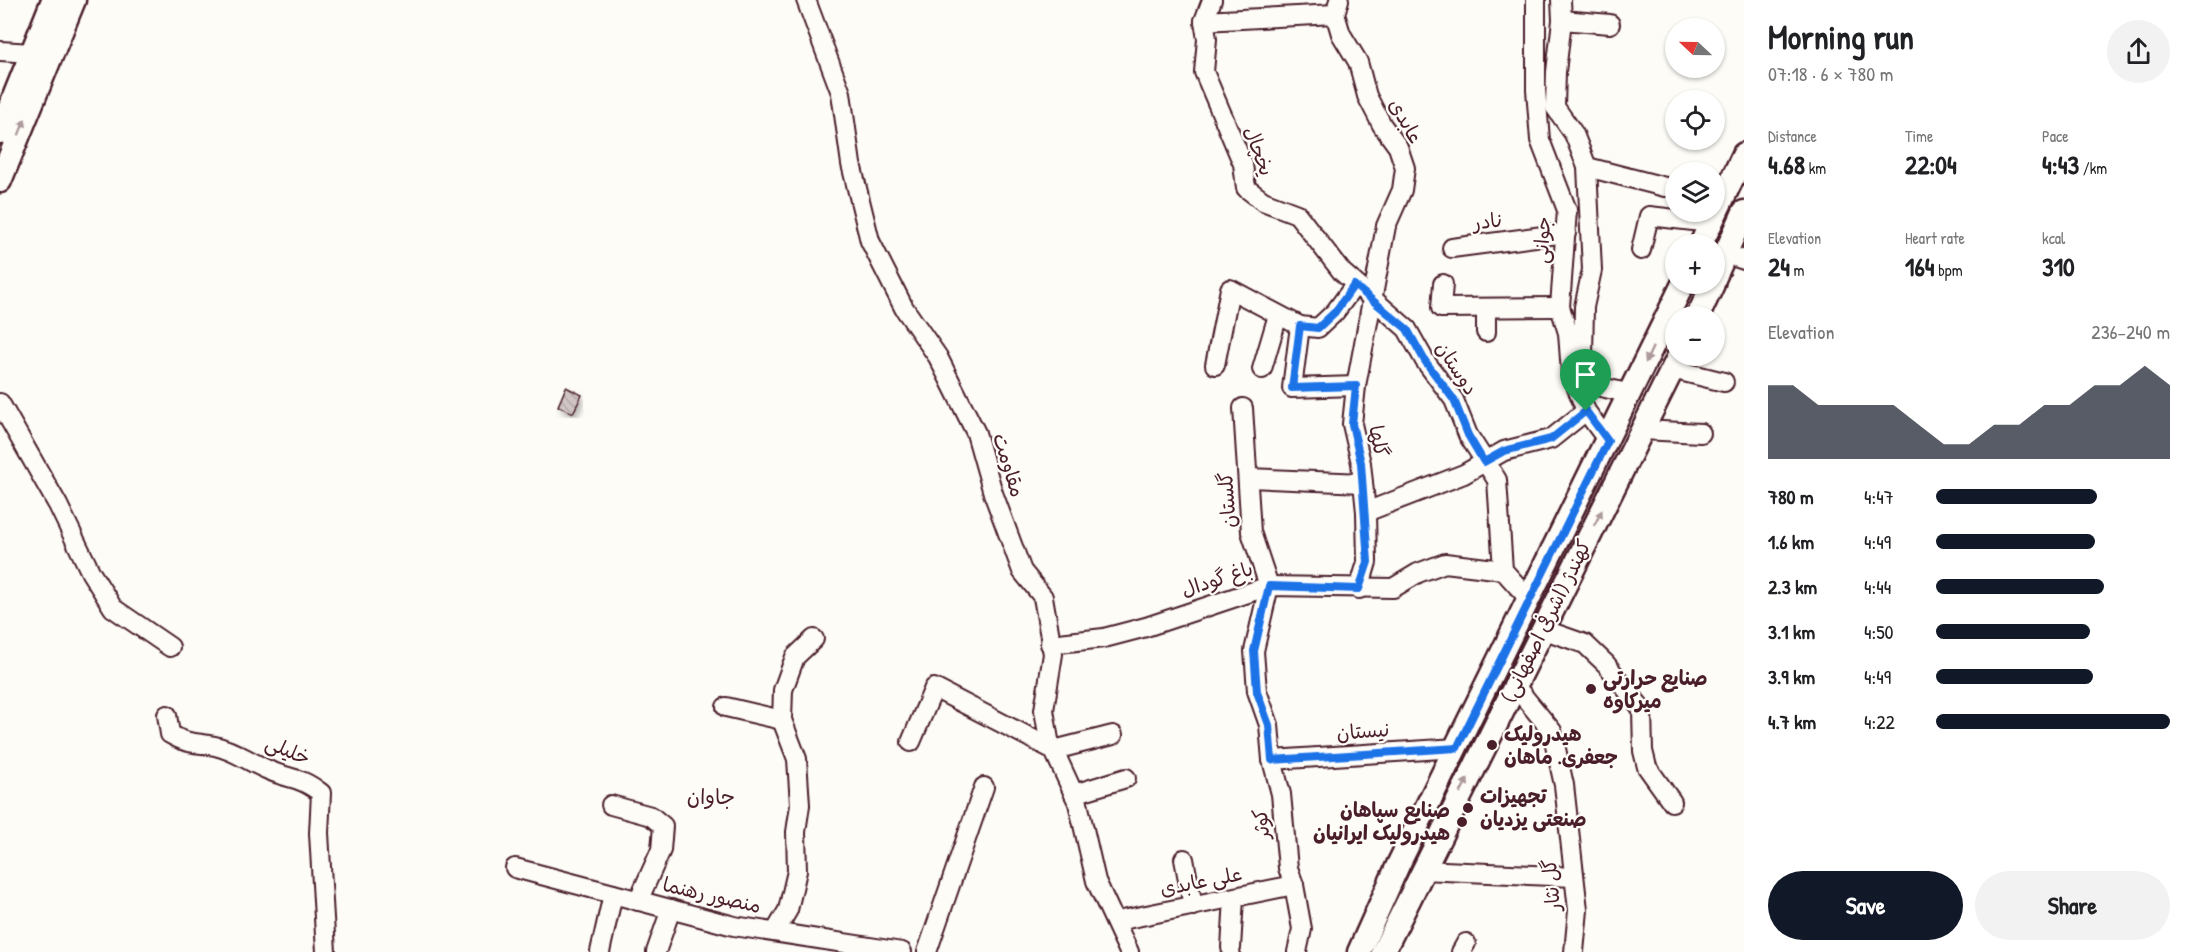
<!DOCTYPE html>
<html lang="en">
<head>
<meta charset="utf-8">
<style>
	:root { --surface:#fff; --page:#f2f2f2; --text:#202124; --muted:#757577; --accent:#111827 }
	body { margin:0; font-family:"Patrick Hand","Playpen Sans Arabic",sans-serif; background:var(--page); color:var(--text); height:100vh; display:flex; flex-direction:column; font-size:22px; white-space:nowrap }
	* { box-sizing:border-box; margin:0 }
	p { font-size:20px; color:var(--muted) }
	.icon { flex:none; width:33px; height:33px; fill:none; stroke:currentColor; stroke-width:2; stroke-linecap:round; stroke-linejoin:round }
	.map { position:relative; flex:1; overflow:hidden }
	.sheet { display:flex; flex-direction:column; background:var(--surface); width:450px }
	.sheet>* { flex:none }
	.needle { width:39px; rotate:292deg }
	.fabs { position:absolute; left:1665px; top:18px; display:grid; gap:12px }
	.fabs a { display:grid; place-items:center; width:60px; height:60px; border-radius:50%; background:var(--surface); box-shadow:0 2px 4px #0004; font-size:30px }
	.pin { position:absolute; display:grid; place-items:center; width:51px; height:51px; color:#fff; margin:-62px -26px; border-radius:50% 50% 50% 0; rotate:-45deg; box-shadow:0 0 6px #0007 }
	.pin .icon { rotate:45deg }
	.round { display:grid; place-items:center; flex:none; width:63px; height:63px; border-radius:32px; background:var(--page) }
	.summary { display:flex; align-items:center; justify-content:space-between; height:102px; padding:0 24px }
	h1 { font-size:33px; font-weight:700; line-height:45px }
	.metrics { display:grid; grid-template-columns:repeat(3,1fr); gap:9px; height:102px; padding:6px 24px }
	.metrics div { display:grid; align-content:center }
	.metrics b { font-size:26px; font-weight:700 }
	.metrics small { font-size:16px; font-weight:400 }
	.metrics p { font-size:16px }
	.chart { height:168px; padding:12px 24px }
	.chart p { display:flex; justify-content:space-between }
	.chart svg { width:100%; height:108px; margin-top:6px; fill:var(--accent); opacity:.7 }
	.action { display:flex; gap:12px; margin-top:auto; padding:12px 24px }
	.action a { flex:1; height:69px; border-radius:36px; background:var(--accent); color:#fff; font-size:24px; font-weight:700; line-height:69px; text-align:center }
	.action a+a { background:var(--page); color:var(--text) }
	ul { padding:0 24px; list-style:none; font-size:20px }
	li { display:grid; grid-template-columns:96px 72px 1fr; align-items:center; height:45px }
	li i { height:15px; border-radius:8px; background:var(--accent) }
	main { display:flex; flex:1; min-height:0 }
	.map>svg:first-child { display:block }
	.building { fill:url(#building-back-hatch); stroke:#4a1f2b; stroke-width:1.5; filter:url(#shadow) }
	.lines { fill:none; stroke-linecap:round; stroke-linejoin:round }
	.minor-casing { stroke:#4a1f2b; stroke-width:22 }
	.major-casing { stroke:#4a1f2b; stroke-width:27 }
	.minor { stroke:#fdfcf7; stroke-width:18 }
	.major { stroke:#fdfcf7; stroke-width:22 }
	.oneway { fill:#ac999b }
	.route-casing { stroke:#fff; stroke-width:12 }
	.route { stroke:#1a73e8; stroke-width:8 }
	.poi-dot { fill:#4a1f2b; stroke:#fdfcf7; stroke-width:2 }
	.labels { text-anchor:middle; stroke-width:4.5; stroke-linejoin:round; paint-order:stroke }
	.street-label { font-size:20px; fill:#4a1f2b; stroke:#fdfcf7 }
	.poi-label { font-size:20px; font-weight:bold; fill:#4a1f2b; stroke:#fdfcf7; text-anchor:start }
	.neighbourhood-label { font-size:21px; fill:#4a1f2b; stroke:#fdfcf7 }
</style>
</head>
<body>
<main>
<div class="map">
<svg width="1744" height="952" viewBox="0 0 1744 952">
	<defs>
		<pattern id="building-back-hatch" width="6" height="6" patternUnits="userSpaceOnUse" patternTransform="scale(1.5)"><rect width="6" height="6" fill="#d0c5c4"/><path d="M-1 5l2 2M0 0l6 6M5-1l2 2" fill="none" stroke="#b4a9a9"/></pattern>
		<filter id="shadow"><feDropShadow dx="3" dy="5" stdDeviation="3" flood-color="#0004"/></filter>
	</defs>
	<rect width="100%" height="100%" fill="#fdfcf7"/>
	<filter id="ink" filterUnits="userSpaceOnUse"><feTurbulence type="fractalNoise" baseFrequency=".0167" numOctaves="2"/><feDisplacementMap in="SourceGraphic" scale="12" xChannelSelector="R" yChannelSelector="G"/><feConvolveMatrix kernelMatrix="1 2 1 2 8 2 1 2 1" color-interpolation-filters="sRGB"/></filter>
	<g filter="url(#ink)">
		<polygon class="building" points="566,387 582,395 573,413 558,406"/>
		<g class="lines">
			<g class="minor-casing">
				<g id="minor">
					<polyline points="806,0 841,93 851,164 870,241 904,308 938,357 976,433 993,493 1022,571 1043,597 1053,654 1044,710 1049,740 1078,803 1096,881 1129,952"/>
					<polyline points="1212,0 1204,21 1207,39 1204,72 1243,164 1246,188 1263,201 1297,214 1342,272 1407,329 1425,361 1454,400 1468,435 1497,480 1503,570 1530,600"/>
					<polyline points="1339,0 1335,14 1341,34 1358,62 1367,96 1382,125 1398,147 1405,168 1402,190 1386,226 1356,386 1352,424 1361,463 1366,512 1367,562 1359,589"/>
					<polyline points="1536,0 1536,90 1540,140 1567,210 1560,307 1568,333 1571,373 1586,411 1608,441"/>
					<polyline points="1561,0 1562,20 1556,72 1555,107 1574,134 1587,167 1592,270 1584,307 1583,355 1601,387 1631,394"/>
					<polyline points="1562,20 1610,24"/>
					<polyline points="1204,21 1335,14"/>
					<polyline points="0,51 32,53"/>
					<polyline points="1587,167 1665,187"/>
					<polyline points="1452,248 1566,233"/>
					<polyline points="1641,250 1649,216 1711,223"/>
					<polyline points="1726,254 1744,260"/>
					<polyline points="1443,284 1441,308 1560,307"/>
					<polyline points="1486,308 1486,332"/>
					<polyline points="1300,326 1292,388 1356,386"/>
					<polyline points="1215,365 1230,289 1300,326 1318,328 1335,312 1355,285"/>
					<polyline points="1262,369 1278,315"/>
					<polyline points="1672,369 1724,382"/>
					<polyline points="0,403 58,505 91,573 113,608 170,647"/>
					<polyline points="1243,408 1251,532 1269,586 1254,651 1257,691 1269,725 1272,760 1281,794 1288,868 1294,885 1302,929 1297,952"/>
					<polyline points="1642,430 1701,433"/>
					<polyline points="1248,478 1363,483"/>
					<polyline points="1366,512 1464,474 1504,451 1551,439 1586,411"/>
					<polyline points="1542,629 1585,644 1606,664 1642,709 1643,751 1647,767 1672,802"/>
					<polyline points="1050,644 1104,638 1146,627 1269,586 1393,588 1418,573 1445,563 1503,570"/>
					<polyline points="1515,686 1552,731 1564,785 1578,910 1574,952"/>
					<polyline points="726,707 782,720"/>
					<path d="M167 715 170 734C189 745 195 742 215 746 234 750 248 761 266 769 289 780 298 775 321 793L319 833 326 952"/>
					<polyline points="911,742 934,688 1054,750 1113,735"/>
					<polyline points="1272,760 1457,748"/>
					<polyline points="1074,794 1126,778"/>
					<polyline points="611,805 651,816 663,826 661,850 638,901"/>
					<polyline points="1184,859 1193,906"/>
					<polyline points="515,868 734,926 902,952"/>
					<polyline points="1422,870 1574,877"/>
					<polyline points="1117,921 1294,885"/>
					<polyline points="775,932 788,910 797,871 796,832 800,805 797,759 782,720 783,690 795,657 814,639"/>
					<polyline points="1231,948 1234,898"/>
					<polyline points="600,952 613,894"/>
					<polyline points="656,952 671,909"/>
					<polyline points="927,952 984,787"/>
					<polyline points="1461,952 1466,943"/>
				</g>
			</g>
			<g class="major-casing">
				<g id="major">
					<polyline points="0,132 53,0"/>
					<polyline points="0,181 74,0"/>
					<polyline points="1701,244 1744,154"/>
					<polyline points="1714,279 1744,212"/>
					<polyline points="1698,316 1713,284"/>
					<polyline points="1359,952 1398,865 1683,284"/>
					<polyline points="1383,952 1679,356"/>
				</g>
			</g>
			<use href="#minor" class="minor"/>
			<use href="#major" class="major"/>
		</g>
		<defs><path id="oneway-solid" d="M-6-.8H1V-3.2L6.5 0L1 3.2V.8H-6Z" transform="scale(1.5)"/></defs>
		<g class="oneway">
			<use href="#oneway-solid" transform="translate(22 127) rotate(-68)"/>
			<use href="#oneway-solid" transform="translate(1649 355) rotate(115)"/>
			<use href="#oneway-solid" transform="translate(1598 518) rotate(-63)"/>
			<use href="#oneway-solid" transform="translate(1464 786) rotate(-63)"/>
		</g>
	</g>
	<g class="lines" filter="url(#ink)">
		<g class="route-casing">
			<polygon id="route" points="1354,285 1407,329 1425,361 1454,400 1468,435 1484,462 1504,451 1551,439 1586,411 1608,441 1457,748 1272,760 1269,725 1257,692 1254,651 1269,586 1359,589 1368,562 1361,463 1352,424 1356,386 1292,388 1300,326 1318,328 1335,312"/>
		</g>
		<use href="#route" class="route"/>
	</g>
	<g class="poi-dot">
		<circle cx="1591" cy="689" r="6"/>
		<circle cx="1492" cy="745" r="6"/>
		<circle cx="1468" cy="808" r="6"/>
		<circle cx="1462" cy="822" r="6"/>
	</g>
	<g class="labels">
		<g class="street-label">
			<text transform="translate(1406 121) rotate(61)" y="7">عابدی</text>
			<text transform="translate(1259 151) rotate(70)" y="7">یخچال</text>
			<text transform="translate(1488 221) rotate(-7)" y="7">نادر</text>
			<text transform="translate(1542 240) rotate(-87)" y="7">جوانی</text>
			<text transform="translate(1457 368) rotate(57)" y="7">دوستان</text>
			<text transform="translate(1379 441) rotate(79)" y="7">گلها</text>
			<text transform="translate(1009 465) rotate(73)" y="7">مقاومت</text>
			<text transform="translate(1227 500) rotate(-94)" y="7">گلستان</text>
			<text transform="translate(1217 579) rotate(-18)" y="7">باغ گودال</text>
			<text transform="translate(1546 621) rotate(-64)" y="7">کهندژ (اشرفی اصفهانی)</text>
			<text transform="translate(1363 731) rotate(-4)" y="7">نیستان</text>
			<text transform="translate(288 750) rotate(23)" y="7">خلیلی</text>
			<text transform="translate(1261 824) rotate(-96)" y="7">کوثر</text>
			<text transform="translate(1201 881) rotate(-11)" y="7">علی عابدی</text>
			<text transform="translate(1551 885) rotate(-95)" y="7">گل نثار</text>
			<text transform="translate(712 895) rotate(13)" y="7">منصور رهنما</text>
		</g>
		<g class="poi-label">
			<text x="1603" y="685">صنایع حرارتی<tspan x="1603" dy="23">میرکاوه</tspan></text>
			<text x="1504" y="741">هیدرولیک<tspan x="1504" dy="23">جعفری. ماهان</tspan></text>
			<text x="1480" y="803">تجهیزات<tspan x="1480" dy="23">صنعتی یزدیان</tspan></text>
			<text x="1450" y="817" text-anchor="end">صنایع سپاهان<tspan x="1450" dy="23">هیدرولیک ایرانیان</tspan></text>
		</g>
		<g class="neighbourhood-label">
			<text x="711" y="804">جاوان</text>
		</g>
	</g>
</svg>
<div class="fabs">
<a><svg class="needle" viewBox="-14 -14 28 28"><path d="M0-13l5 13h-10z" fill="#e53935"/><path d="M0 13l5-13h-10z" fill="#757577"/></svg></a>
<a><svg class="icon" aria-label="locate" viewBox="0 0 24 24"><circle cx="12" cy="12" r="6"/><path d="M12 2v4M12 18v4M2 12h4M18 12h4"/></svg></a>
<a><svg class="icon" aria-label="layers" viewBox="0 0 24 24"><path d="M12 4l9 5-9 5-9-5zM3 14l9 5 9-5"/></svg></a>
<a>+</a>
<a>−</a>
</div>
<div class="pin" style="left:1586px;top:411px;background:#1e9e55"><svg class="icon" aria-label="arrive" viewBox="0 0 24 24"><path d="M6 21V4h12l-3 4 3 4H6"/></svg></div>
</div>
<section class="sheet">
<div class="summary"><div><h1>Morning run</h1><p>07:18 · 6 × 780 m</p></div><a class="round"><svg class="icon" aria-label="share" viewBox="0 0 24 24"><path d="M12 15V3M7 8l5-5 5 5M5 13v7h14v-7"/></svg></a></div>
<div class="metrics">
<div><p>Distance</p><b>4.68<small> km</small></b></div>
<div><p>Time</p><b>22:04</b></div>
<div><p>Pace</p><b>4:43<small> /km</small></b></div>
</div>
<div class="metrics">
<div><p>Elevation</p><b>24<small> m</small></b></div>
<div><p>Heart rate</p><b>164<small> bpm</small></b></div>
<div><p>kcal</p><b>310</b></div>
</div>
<div class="chart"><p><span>Elevation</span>236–240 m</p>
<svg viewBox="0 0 160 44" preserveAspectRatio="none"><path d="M0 44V14L10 14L20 22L30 22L40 22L50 22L60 30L70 38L80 38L90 30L100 30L110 22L120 22L130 14L140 14L150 6L160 14V44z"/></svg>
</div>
<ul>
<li><b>780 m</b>4:47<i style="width:69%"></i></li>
<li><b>1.6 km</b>4:49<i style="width:68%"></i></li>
<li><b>2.3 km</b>4:44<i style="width:72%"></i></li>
<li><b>3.1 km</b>4:50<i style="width:66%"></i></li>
<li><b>3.9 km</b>4:49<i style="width:67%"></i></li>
<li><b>4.7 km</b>4:22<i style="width:100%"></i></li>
</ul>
<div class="action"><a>Save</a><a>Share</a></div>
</section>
</main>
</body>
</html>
